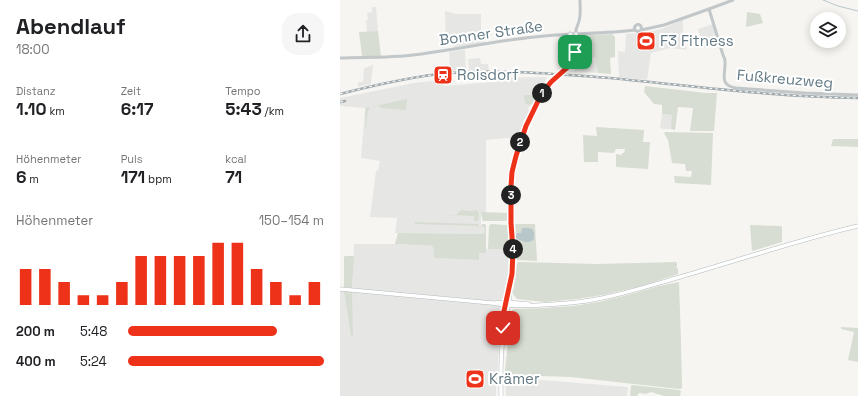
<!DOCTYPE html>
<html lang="de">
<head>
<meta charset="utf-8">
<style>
	:root { --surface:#fff; --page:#f6f6f6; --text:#202124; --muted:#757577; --accent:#ee3119 }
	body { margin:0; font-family:"Space Grotesk",sans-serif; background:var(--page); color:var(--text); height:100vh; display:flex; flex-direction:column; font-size:15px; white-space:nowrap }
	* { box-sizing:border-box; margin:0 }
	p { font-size:13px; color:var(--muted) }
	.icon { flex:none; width:22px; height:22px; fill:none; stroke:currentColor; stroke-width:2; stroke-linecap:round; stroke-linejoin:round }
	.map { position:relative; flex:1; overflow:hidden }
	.side { display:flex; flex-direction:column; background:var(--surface); width:340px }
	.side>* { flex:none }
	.buttons { position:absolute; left:470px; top:12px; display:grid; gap:8px }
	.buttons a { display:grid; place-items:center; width:36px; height:36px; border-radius:50%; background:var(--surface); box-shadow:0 2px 10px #0003; font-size:20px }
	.pin { position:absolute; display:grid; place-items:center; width:34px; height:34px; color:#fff; margin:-17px; border-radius:8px; box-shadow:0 2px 6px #0006 }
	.km { position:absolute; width:20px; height:20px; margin:-10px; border-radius:50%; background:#222; color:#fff; font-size:11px; line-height:20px; text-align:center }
	.round { display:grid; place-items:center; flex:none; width:42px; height:42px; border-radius:16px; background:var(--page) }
	.headline { display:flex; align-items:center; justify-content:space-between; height:68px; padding:0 16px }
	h1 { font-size:22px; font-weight:800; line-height:30px }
	.figures { display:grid; grid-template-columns:repeat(3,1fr); gap:6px; height:68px; padding:4px 16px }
	.figures div { display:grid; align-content:center }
	.figures b { font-size:17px; font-weight:800 }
	.figures small { font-size:11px; font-weight:400 }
	.figures p { font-size:11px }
	.chart { height:112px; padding:8px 16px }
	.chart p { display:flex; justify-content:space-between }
	.chart svg { width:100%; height:72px; margin-top:4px; stroke:var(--accent); stroke-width:6 }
	ul { padding:0 16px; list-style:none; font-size:13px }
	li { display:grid; grid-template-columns:64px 48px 1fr; align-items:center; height:30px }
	li i { height:10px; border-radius:5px; background:var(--accent) }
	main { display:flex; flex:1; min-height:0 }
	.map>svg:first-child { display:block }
	.built { fill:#e6e7e5 }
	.green { fill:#d7ddd2 }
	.water { fill:#b8c7ca }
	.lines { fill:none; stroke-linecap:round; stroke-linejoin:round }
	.stream { stroke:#b8c7ca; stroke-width:1 }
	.secondary-casing { stroke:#b4bbbe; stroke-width:4.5 }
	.tertiary { stroke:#c2c7c9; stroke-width:3 }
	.secondary { stroke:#fff; stroke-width:3.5 }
	.rail-casing { stroke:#a0a9ad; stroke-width:2.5 }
	.rail { stroke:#fff; stroke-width:1; stroke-dasharray:3; stroke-linecap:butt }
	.route-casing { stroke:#fff; stroke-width:8 }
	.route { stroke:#ee3119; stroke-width:5 }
	.labels { text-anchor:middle; stroke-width:4; stroke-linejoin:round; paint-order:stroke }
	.street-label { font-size:15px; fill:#627984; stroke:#fff }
	.poi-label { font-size:15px; fill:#627984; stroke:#fff; text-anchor:start }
</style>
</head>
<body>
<main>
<section class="side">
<div class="headline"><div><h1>Abendlauf</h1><p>18:00</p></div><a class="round"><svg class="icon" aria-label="share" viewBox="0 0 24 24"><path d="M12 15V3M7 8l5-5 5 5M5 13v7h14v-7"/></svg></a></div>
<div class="figures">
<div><p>Distanz</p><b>1.10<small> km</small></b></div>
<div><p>Zeit</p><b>6:17</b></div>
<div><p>Tempo</p><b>5:43<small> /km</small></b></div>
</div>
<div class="figures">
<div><p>Höhenmeter</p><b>6<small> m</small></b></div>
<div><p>Puls</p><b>171<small> bpm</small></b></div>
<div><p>kcal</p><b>71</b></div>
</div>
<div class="chart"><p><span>Höhenmeter</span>150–154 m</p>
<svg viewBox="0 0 160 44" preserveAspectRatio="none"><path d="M5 44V22M15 44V22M25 44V30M35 44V38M45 44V38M55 44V30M65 44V14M75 44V14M85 44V14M95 44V14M105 44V6M115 44V6M125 44V22M135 44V30M145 44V38M155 44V30"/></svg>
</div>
<ul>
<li><b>200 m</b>5:48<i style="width:76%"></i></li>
<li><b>400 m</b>5:24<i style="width:100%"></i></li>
</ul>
</section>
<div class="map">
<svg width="518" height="396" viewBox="0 0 518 396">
	<rect width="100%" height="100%" fill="#f6f5f1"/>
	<g class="built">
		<polygon points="32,7 36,7 38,31 27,32 26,20 28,19 27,13 32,12"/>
		<polygon points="105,11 117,14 141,14 141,28 142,32 145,32 145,43 114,47 114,43 106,43"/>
		<polygon points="343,20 343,33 347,50 330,48 311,53 307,80 279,77 278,51 285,52 286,34 309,32 321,29"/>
		<polygon points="373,24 379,43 364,48 358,29"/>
		<polygon points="121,50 125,50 126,70 110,71 109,52"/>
		<polygon points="238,51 239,51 239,56 242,56 242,57 255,57 258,73 237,71 235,73 235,64 232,64 236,57"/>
		<polygon points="140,58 141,64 148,64 149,70 129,71 128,59"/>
		<polygon points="33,65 31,84 18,87 18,82 23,82 24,68"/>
		<polygon points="207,77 203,86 188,109 190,110 190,112 179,137 146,140 146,213 141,213 141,226 144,226 145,228 145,234 55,233 57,218 30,217 36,171 38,170 40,161 21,158 25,108 0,106 0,98 74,83 103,80 104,86 140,83 154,82 154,80 158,78"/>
		<polygon points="322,114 333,115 331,129 323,129 320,127"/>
		<polygon points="14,244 55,244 93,246 94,258 138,260 139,253 145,253 146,249 169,250 168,280 164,297 161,299 162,312 159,340 157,384 156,387 156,396 0,396 0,290 12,291"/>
		<polygon points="165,377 288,387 287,396 166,396"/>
	</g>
	<g class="green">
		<polygon points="407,12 420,14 423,23 406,27"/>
		<polygon points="38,31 41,56 22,56 19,32"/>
		<polygon points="273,34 273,36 275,36 275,57 270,58 271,74 258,73 255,57 246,58 245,47 249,47 249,35"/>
		<polygon points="305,86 366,93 377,93 374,131 350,131 353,108 338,107 335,130 331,129 332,115 322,114 322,105 314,104 304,92"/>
		<polygon points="184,95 198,95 193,104 189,105 185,103"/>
		<polygon points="67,99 66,110 40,108 40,106 35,106 35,107 30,107 29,110 28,110 26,127 25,128 26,118 25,118 26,108"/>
		<polygon points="256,127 304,130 303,142 310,142 308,169 276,167 276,154 282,155 282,153 284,153 285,149 276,149 274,153 258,152 258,162 244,162 243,135 257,136"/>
		<polygon points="325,132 373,133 371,185 335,183 334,176 351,177 352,171 346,171 345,164 332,163 328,140 324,133"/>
		<polygon points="493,139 518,139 518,147 491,146"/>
		<polygon points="121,210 131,211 137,210 139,213 139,219 137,221 134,221 134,216 111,215 110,217 109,216 109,215 116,215"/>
		<polygon points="141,212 168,213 169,220 164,221 143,221 142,218"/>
		<polygon points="75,222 138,224 139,226 138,228 137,226 75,224"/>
		<polygon points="142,224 145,224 146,225 146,253 139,253 139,260 94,258 93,246 55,244 58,233 144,234 145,228 143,227 143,226 141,226"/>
		<polygon points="151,224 167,225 169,227 170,250 148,249 149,226"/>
		<polygon points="176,224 195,224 197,261 178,260 175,259 174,226"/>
		<polygon points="410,225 441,226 442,227 442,242 412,251"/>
		<polygon points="5,256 14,256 12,288 4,287 4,257"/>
		<polygon points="179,262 257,264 336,262 337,263 337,266 336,267 338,269 338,274 302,286 263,295 237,299 205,302 177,299 173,294 177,263"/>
		<polygon points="339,282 341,342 342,388 339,389 231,377 172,375 169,371 165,371 171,313 172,310 174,309 204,308 233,306 259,302 295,293 319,286"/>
		<polygon points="4,290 12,291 13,337 11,336"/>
		<polygon points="501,327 518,328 518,362 508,360 514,332 501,329"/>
		<polygon points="292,385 339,390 341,391 340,396 324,396 311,392 306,394 299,393 297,396 290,396 291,386"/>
	</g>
	<path class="water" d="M182 228H188L192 229 194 232V239C188 245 182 241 176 238V236L177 233H181Z"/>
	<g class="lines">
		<polyline class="stream" points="483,0 498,6 518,11"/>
		<g class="secondary-casing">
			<g id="secondary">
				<polyline points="230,34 235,39"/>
				<path d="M0 289 152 303C168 306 184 306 200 305 219 304 238 303 257 299 285 294 312 285 340 277 399 260 458 240 518 226"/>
				<polyline points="155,303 166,302 189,304"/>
				<polyline points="163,331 165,311 169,288"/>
				<path d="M161 396C161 377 160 357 163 339 167 313 172 287 173 260 174 225 166 190 176 155 180 140 186 127 193 113 195 106 198 100 202 94 212 76 235 69 236 46 236 42 236 38 236 34"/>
			</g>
		</g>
		<g class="tertiary">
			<path d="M369 9 383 55C384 57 385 59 385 61 386 73 378 85 396 88L465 93 518 95"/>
			<circle cx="298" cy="28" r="3.5"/>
			<polyline points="301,30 324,25 369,9 393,0"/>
			<path d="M236 34C235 28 238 26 239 21 241 14 240 7 240 0"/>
			<path d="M0 58C24 57 49 58 73 55 114 50 154 41 195 37 229 33 262 34 295 30"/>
		</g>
		<use href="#secondary" class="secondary"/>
		<g class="rail-casing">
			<g id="rail">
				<path d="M0 94C35 85 74 76 110 73 164 69 217 74 270 78 353 86 435 97 518 98"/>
				<polyline points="0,102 5,101"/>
			</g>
		</g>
		<use href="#rail" class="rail"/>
	</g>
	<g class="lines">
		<g class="route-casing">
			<polyline id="route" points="163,328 164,311 172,274 173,250 171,223 171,186 172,172 176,156 186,126 202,93 211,82 229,66 234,57 235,52"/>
		</g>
		<use href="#route" class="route"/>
	</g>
	<defs>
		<g id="stadium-square" transform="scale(1)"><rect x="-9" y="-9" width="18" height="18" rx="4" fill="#ee3119" stroke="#fff"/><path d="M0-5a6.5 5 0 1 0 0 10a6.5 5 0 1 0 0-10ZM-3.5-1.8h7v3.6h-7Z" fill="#fff"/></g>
		<g id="station-square" transform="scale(1)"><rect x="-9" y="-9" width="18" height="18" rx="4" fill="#ee3119" stroke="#fff"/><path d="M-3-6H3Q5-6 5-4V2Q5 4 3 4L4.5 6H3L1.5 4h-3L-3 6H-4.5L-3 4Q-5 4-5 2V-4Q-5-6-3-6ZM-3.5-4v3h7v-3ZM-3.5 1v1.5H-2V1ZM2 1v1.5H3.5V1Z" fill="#fff"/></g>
	</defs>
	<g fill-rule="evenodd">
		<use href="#stadium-square" x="306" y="41"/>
		<use href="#station-square" x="103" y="75"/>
		<use href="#stadium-square" x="135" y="379"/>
	</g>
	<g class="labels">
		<g class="street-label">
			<text transform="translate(151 33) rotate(-8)" y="5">Bonner Straße</text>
			<text transform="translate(445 79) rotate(5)" y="5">Fußkreuzweg</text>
		</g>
		<g class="poi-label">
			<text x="320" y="46">F3 Fitness</text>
			<text x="117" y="80">Roisdorf</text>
			<text x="149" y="384">Krämer</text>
		</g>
	</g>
</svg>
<div class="buttons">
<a><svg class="icon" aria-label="layers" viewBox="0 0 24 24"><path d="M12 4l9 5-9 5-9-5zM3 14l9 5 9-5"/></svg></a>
</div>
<div class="pin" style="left:235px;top:52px;background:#1e9e55"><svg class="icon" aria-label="arrive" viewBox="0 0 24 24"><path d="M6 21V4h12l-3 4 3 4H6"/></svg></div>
<div class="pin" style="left:163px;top:328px;background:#d93025"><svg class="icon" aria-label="check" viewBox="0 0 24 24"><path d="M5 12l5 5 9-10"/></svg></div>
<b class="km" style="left:202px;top:93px">1</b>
<b class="km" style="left:180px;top:142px">2</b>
<b class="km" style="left:171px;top:195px">3</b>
<b class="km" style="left:173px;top:249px">4</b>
</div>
</main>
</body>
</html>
